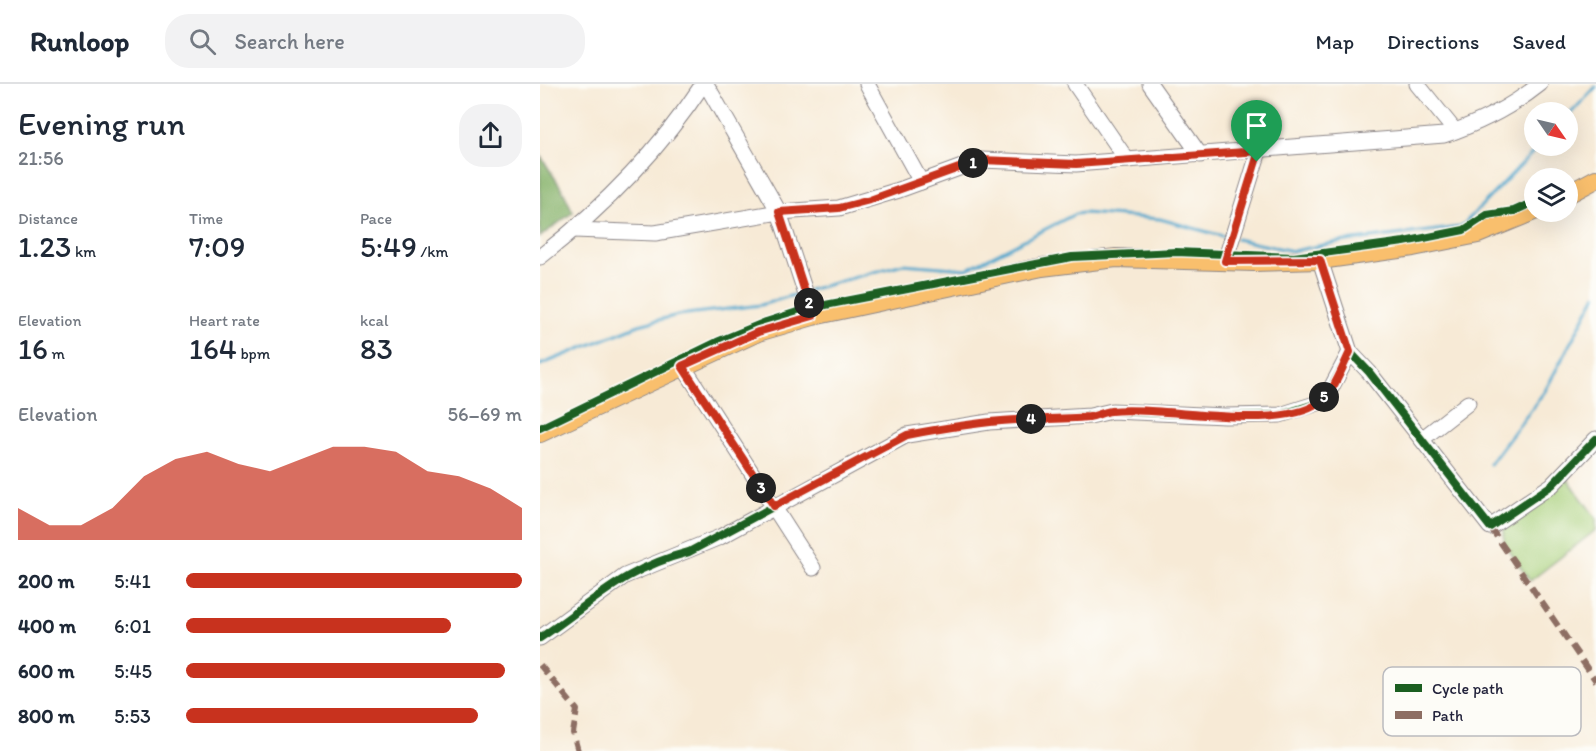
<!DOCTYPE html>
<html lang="en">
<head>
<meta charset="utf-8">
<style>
	:root { --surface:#fff; --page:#f2f2f3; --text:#1f2937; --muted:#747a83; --line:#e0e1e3; --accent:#c8321e }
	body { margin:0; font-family:Itim,sans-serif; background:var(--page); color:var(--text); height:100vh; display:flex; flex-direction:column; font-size:22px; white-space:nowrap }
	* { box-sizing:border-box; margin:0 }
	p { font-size:20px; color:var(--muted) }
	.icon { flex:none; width:33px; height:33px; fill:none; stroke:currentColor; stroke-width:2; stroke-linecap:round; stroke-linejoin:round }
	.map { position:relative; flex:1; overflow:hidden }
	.details { display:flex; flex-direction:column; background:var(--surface); width:540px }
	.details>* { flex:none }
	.needle { width:39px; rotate:124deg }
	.controls { position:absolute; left:984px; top:18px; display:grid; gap:12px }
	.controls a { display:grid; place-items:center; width:54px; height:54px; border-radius:50%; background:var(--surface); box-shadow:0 6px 24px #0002; font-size:30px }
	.pin { position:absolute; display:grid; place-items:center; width:51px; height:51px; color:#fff; margin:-62px -26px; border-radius:50% 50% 50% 0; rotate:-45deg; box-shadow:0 0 6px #0007 }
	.pin .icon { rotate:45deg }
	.km { position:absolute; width:30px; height:30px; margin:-15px; border-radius:50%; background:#222; color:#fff; font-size:16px; line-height:30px; text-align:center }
	.round { display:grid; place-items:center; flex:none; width:63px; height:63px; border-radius:24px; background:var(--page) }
	.headline { display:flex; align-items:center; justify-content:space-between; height:102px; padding:0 18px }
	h1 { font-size:33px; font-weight:600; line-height:45px }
	.figures { display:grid; grid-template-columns:repeat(3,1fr); gap:9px; height:102px; padding:6px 18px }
	.figures div { display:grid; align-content:center }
	.figures b { font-size:30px; font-weight:600 }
	.figures small { font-size:16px; font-weight:400 }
	.figures p { font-size:16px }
	.chart { height:168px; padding:12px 18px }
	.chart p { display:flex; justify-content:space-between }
	.chart svg { width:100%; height:108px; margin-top:6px; fill:var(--accent); opacity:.7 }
	ul { padding:0 18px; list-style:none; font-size:20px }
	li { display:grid; grid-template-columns:96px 72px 1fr; align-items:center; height:45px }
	li i { height:15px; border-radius:8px; background:var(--accent) }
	header { display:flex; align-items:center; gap:36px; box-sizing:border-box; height:84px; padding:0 30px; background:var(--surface); border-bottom:2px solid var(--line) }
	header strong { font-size:28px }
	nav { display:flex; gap:33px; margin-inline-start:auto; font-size:21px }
	.search { width:420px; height:54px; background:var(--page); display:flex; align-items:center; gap:15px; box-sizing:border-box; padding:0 21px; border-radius:24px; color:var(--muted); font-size:22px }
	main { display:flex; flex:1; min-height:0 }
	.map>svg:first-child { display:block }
	.green { fill:#a8d07b; stroke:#65795b; stroke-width:1.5 }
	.forest { fill:#86b26b; stroke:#546a53; stroke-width:1.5 }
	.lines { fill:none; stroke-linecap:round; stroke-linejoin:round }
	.stream { stroke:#50a7cd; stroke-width:3 }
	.minor-casing { stroke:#8c8688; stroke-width:17 }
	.major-casing { stroke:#8c8688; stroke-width:20 }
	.minor { stroke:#fff; stroke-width:15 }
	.major { stroke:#f9bf6d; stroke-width:18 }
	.quiet { stroke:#8d6e63; stroke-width:6; stroke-dasharray:12 6; stroke-linecap:butt }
	.cycleway-casing { stroke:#fdfcf7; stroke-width:11 }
	.cycleway { stroke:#1b5e20; stroke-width:8 }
	.route-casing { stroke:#fff; stroke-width:12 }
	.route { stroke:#c8321e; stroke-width:8 }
	.key { fill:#fdfcf7; stroke:#bbbbbf; stroke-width:1.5 }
	.key-label { font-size:16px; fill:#22223b }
</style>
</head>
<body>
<header>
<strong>Runloop</strong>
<div class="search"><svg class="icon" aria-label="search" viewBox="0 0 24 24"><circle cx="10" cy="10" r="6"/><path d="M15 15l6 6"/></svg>Search here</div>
<nav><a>Map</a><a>Directions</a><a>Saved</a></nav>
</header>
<main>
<section class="details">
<div class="headline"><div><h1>Evening run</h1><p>21:56</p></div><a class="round"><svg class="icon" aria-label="share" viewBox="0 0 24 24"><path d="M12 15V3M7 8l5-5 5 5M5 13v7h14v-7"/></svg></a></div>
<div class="figures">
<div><p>Distance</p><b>1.23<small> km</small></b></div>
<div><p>Time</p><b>7:09</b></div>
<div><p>Pace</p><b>5:49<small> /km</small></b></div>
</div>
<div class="figures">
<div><p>Elevation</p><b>16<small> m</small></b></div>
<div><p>Heart rate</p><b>164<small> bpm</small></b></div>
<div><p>kcal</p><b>83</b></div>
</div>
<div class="chart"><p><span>Elevation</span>56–69 m</p>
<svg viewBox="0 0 160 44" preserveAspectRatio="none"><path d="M0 44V31L10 38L20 38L30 31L40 18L50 11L60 8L70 13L80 16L90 11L100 6L110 6L120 8L130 16L140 18L150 23L160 31V44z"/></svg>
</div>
<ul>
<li><b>200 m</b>5:41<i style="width:100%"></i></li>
<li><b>400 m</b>6:01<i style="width:79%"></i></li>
<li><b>600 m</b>5:45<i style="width:95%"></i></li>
<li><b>800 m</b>5:53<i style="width:87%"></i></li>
</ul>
</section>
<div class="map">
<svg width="1056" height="667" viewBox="0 0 1056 667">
	<rect width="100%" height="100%" fill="#fdfcf7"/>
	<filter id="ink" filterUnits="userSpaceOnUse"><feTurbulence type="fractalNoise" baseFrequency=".0167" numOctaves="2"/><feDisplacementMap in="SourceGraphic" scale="12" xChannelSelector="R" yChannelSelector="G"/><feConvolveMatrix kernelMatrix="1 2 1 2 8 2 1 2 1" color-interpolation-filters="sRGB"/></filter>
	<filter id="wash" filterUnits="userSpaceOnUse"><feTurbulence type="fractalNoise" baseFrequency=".008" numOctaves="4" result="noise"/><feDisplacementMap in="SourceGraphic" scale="24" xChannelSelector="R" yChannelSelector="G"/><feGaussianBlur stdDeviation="1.35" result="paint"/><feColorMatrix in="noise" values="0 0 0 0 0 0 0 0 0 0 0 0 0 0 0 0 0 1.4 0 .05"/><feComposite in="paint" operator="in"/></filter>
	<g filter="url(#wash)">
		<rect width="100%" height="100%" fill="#f7ead6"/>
		<polygon class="green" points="1027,394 1056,434 1056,446 990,497 964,459 964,440"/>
		<polygon class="forest" points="0,71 22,105 33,128 0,153"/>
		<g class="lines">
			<g class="stream">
				<polyline points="1028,32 1056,3"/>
				<polyline points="696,155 753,167 798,158 921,143 999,62"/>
				<polyline points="269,206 363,180 427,185 535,130 544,129 620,135 686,153"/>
				<polyline points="0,281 99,241 138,231 221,221 260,209"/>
				<polyline points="950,380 1005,307 1056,211"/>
			</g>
		</g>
	</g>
	<g filter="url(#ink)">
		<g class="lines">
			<g class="minor-casing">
				<g id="minor">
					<polyline points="166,0 239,128 273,232"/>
					<polyline points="327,0 381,98"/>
					<polyline points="535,0 587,76"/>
					<polyline points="610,0 660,71"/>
					<polyline points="877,0 915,47"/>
					<path d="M34 146 115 149 239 128 299 124 359 106 441 76 536 80 904 51C940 39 970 24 1000 0"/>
					<path d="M0 173C64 123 119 67 163 0"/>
					<polyline points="780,176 810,268 829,288 950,443 1012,401 1056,355"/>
					<polyline points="685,177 719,67"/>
					<polyline points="143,282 273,484"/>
					<polyline points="882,355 928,319"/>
					<polyline points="0,554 85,492 180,453 367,351 449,338 550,332 572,327 685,332 740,331 778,319 790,306 810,268"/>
				</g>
			</g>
			<g class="major-casing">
				<g id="major">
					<polyline points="1028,110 1056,95"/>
					<polyline points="0,349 218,248 273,232 502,183 576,174 714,178 780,176 873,163 938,150 994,127"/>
				</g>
			</g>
			<use href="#minor" class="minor"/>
			<use href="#major" class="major"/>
			<g class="quiet">
				<polyline points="950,443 1056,597"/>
				<polyline points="0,581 37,626 33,649 38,667"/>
			</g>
			<g class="cycleway-casing">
				<g id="cycleway">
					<polyline points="0,344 177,258 226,238 270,224 532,173 636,168 754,173 864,158 924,146 947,131 974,127 994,118"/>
					<path d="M0 554C54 518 82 485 149 468L367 351 449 338 550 332 572 327 685 332 740 331 778 319 790 306 810 268 829 288 950 443 1012 401 1056 355"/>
				</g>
			</g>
			<use href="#cycleway" class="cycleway"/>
		</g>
	</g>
	<g class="lines" filter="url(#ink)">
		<g class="route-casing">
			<path id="route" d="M719 67 685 177 780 176 810 268C802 284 794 308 779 319 736 349 622 321 571 327 563 328 556 332 549 333 525 335 500 335 476 336 439 338 403 344 367 351L234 422 142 282 218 248 273 232 239 128 299 124 330 116 441 76 536 80Z"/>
		</g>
		<use href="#route" class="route"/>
	</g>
	<rect x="843" y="583" width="198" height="69" rx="9" class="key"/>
	<rect x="855" y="600" width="27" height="8" fill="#1b5e20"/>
	<rect x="855" y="627" width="27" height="8" fill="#8d6e63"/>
	<g class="key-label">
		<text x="892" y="610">Cycle path</text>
		<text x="892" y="637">Path</text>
	</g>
</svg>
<div class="controls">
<a><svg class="needle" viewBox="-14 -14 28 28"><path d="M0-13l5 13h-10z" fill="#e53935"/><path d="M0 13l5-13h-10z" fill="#747a83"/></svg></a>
<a><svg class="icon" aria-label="layers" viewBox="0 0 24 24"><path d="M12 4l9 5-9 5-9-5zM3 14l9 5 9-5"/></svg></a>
</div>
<div class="pin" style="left:717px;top:78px;background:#1e9e55"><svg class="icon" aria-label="arrive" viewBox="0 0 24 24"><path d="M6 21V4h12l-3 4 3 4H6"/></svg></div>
<b class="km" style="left:433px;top:79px">1</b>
<b class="km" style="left:269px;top:219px">2</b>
<b class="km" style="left:221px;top:404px">3</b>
<b class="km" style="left:491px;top:335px">4</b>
<b class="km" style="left:784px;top:313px">5</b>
</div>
</main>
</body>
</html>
